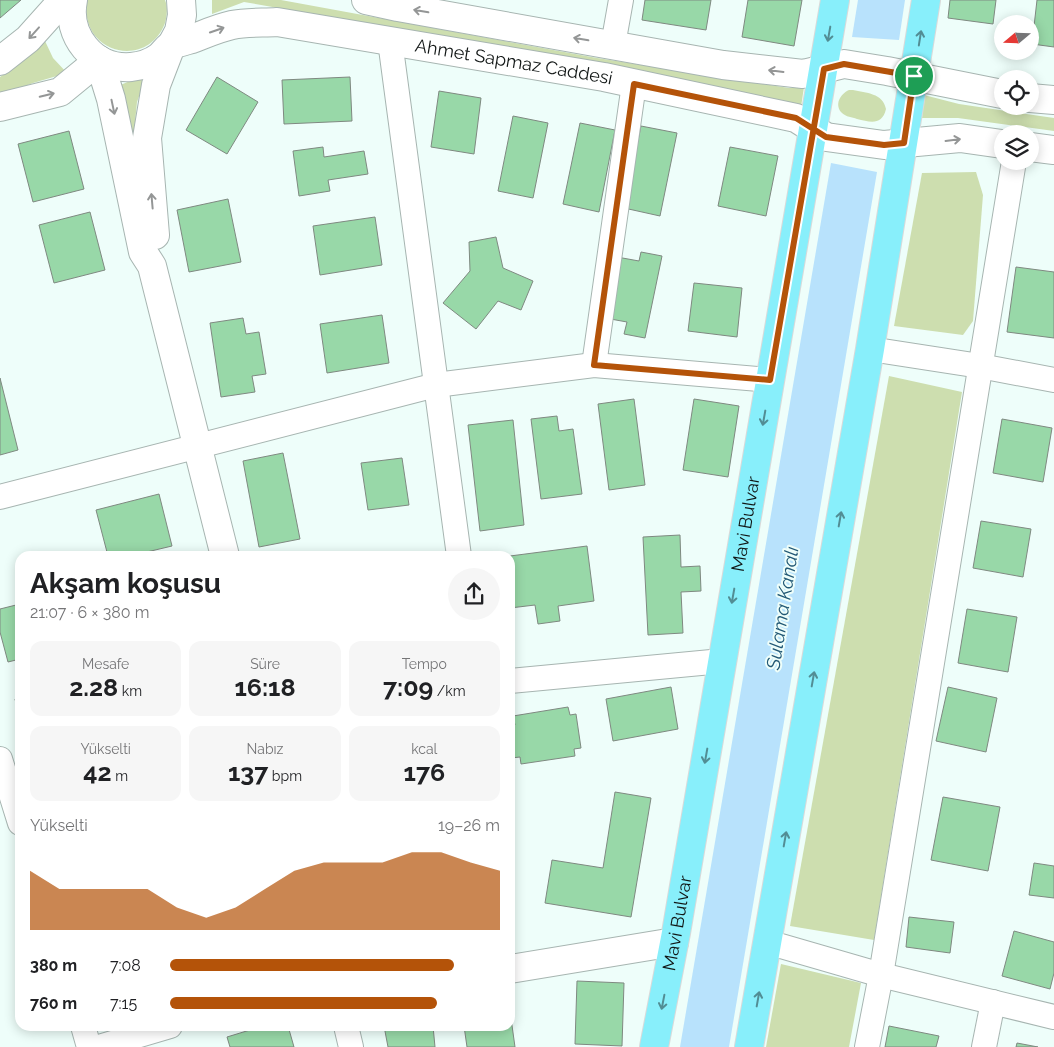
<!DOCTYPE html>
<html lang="tr">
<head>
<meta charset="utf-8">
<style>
	:root { --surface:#fff; --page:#f6f6f6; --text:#202124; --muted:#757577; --accent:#b45309 }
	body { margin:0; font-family:Raleway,sans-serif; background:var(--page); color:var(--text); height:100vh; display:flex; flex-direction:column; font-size:19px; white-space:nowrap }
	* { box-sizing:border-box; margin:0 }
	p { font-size:16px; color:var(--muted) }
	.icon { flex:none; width:28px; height:28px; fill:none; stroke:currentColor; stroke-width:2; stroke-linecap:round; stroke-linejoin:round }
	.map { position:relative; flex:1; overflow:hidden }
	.panel { position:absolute; left:15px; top:551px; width:500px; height:480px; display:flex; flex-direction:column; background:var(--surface); border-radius:15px; box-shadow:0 2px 12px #0003 }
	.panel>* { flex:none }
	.needle { width:32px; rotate:251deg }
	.buttons { position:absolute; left:994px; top:15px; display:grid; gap:10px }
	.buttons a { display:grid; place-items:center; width:45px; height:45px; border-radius:50%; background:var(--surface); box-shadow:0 2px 12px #0003; font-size:25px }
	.pin { position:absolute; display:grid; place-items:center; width:42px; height:42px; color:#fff; margin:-21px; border:2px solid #fff; border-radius:50%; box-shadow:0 1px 5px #0007 }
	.round { display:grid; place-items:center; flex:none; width:52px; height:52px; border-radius:26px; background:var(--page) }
	.head { display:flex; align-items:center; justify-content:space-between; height:85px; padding:0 15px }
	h1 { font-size:28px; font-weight:700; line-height:38px }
	.stats { display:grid; grid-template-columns:repeat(3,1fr); gap:8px; height:85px; padding:5px 15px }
	.stats div { display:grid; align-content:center; border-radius:12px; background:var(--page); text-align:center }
	.stats b { font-size:25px; font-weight:700 }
	.stats small { font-size:14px; font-weight:400 }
	.stats p { font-size:14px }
	.chart { height:140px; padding:10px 15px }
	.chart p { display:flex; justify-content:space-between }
	.chart svg { width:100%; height:90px; margin-top:5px; fill:var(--accent); opacity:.7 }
	ul { padding:0 15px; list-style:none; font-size:16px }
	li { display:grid; grid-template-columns:80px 60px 1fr; align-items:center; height:38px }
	li i { height:12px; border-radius:6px; background:var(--accent) }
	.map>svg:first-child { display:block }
	.green { fill:#cddeaf }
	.water { fill:#b8e2fc }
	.building { fill:#98d8a8; stroke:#7f8981 }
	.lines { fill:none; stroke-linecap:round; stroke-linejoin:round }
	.street-casing { stroke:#a7b5b1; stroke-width:26 }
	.secondary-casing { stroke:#a7b5b1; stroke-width:30 }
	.primary-casing { stroke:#d9dada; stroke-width:30 }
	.street { stroke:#fff; stroke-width:24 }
	.secondary { stroke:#fff; stroke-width:28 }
	.primary { stroke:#88effb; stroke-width:28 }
	.oneway { stroke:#949696 }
	.oneway2 { stroke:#528d94 }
	.route-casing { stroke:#fff; stroke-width:10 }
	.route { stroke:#b45309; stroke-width:6 }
	.labels { text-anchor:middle; stroke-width:4; stroke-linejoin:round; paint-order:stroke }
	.street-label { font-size:18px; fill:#111615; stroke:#eefefa }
	.water-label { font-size:19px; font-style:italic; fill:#215875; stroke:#eefefa }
</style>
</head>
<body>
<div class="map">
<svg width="1054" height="1047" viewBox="0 0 1054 1047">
	<rect width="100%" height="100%" fill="#eefefa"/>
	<g class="green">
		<path d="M87 0H165C168 7 167 16 165 23 147 71 78 53 87 0Z"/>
		<polygon points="212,0 281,0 597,58 789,88 804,87 801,107 788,102 597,64 244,2 212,14"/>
		<polygon points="45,41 53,58 67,73 33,83 0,96 0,77 22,61"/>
		<polygon points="147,74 137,102 133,142 118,86"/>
		<path d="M849 90H853C866 93 883 93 886 109 882 126 870 122 857 119 852 117 846 117 842 113 834 105 840 94 849 90Z"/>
		<polygon points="924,95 959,104 1054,118 1054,131 958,118 922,118"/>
		<polygon points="976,172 983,195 973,321 963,335 894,326 922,173"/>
		<polygon points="889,376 962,392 874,940 790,926"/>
		<polygon points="781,964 861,983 849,1047 766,1047"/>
	</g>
	<g class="water">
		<polygon points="858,0 905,0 899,40 852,37"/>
		<polygon points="831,163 877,172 729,1047 680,1047"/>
	</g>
	<g class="building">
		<polygon points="0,0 21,0 0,18"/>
		<polygon points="645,0 711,0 706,30 642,20"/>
		<polygon points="748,0 802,0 794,46 742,37"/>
		<polygon points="950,0 996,0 993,24 948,18"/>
		<polygon points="1037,0 1054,0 1054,47 1032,44"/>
		<polygon points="217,77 258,102 227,154 186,130"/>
		<polygon points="350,77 352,121 284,124 282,80"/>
		<polygon points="439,91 481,98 474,154 431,147"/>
		<polygon points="513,116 548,123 533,198 498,191"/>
		<polygon points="580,123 615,130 599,212 563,204"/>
		<polygon points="641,126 677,133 660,216 624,208"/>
		<polygon points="69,131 84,189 33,202 18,144"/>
		<polygon points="323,147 324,157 364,151 368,174 328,180 330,191 299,196 293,151"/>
		<polygon points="730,147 778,156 766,216 718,206"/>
		<polygon points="228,199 241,262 189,272 177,210"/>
		<polygon points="90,212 105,270 54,283 39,225"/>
		<polygon points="375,217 382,265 320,275 313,226"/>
		<polygon points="496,237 503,268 533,281 521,310 498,301 476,329 443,303 470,271 469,242"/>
		<polygon points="641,252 662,256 645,338 624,334 627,322 605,318 617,257 639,261"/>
		<polygon points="1016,267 1054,272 1054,338 1007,332"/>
		<polygon points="694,283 742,288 737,337 688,331"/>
		<polygon points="382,315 389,363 327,373 320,324"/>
		<polygon points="243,318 246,334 259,332 266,374 252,376 255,392 221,397 210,323"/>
		<polygon points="0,378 18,450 0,455"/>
		<polygon points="634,399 645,485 609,490 598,404"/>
		<polygon points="694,399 739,406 728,477 683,470"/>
		<polygon points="557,416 559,431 573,429 582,494 541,499 531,419"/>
		<polygon points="1002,419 1052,428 1043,482 993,473"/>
		<polygon points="513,420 524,525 480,531 468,425"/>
		<polygon points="283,453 300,539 259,547 243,461"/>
		<polygon points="402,458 409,505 368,510 361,463"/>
		<polygon points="159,494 172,546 130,556 108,556 96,510"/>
		<polygon points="981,521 1031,529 1023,577 973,568"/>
		<polygon points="680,535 681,567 700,566 701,591 681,592 683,633 648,635 643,537"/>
		<polygon points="587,546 594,601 558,606 560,621 538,624 535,605 510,608 510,556"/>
		<polygon points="20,604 20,659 8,662 0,632 0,609"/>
		<polygon points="967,609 1017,617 1008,672 958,663"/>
		<polygon points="671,687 678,729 613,741 606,699"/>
		<polygon points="948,687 997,698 986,752 936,741"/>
		<polygon points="20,698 20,720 15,699"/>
		<polygon points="568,707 570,715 576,714 581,748 574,749 575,756 521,764 520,757 511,758 510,726 515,725 513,716"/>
		<polygon points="615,792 651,798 631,917 545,903 552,860 603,868"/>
		<polygon points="943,797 1000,807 988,871 931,860"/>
		<polygon points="1034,863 1054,866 1054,898 1029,895"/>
		<polygon points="909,917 954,922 950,953 906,947"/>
		<polygon points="1014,931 1054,942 1054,973 1050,989 1002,976"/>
		<polygon points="577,981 624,983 622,1046 575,1044"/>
		<polygon points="510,1011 515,1047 467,1047 464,1026 510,1026"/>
		<polygon points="263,1026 288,1026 294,1047 230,1047 227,1037"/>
		<polygon points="384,1026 433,1026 435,1047 388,1047"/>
		<polygon points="889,1026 939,1036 936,1047 885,1047"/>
		<polygon points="1017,1043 1038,1047 1016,1047"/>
	</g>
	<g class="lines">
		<g class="street-casing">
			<g id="street">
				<polyline points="390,41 459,556"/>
				<polyline points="613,45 621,0"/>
				<polyline points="870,349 980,366 1054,380"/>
				<polyline points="594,365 634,84"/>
				<polyline points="0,497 436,385 594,365 770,380"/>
				<polyline points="510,681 722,661"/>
				<polyline points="0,759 20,823"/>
				<polyline points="767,944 781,946 881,975 1054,1017"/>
				<polyline points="83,1026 89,1047"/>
				<polyline points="346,1026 351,1047"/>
				<polyline points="99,1047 170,1026"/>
				<polyline points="867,1047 881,975 1014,161"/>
				<polyline points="984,1047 993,1002"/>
			</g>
		</g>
		<g class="secondary-casing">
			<g id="secondary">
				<path id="s1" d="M73 0C66 35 93 70 131 67 141 66 151 63 159 57 163 54 166 49 170 46 176 43 185 41 192 39 205 34 218 28 232 25 246 22 263 23 277 22L604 77 796 118 826 137 884 145 960 138 1002 144"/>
				<polyline points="366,0 398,7 723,65 803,74 844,64 887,71 1002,94"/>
				<polyline points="99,60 111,99 143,252 152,266 225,556"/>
				<polyline points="0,61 28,39 63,0"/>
				<polyline points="1030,98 1054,100"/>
				<polyline points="0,107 60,92 99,60"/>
				<polyline points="1030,147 1054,150"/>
				<polyline points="155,235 147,138 156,85 171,46 179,31 182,15 181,0"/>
				<polyline points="510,969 674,942"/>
			</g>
		</g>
		<g class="primary-casing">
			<g id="primary">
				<path id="s2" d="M654 1047 676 933 835 0"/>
				<polyline points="749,1047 870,349 926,0"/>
			</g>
		</g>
		<use href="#street" class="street"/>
		<use href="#secondary" class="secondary"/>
		<use href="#primary" class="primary"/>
	</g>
	<defs><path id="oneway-shaft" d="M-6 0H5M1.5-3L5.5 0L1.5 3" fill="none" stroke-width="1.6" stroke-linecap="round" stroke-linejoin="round" transform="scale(1.25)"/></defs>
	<g class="oneway">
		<use href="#oneway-shaft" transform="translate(421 11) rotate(-170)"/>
		<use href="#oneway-shaft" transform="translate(217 30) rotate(-19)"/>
		<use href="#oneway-shaft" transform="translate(34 33) rotate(132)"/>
		<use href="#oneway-shaft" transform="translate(581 39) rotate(-170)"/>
		<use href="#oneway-shaft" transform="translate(776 71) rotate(-173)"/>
		<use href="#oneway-shaft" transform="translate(47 95) rotate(-13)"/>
		<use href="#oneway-shaft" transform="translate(113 107) rotate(78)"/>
		<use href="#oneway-shaft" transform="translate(953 140) rotate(-7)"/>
		<use href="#oneway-shaft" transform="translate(152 201) rotate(-95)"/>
	</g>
	<g class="oneway2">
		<use href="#oneway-shaft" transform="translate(829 34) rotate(100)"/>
		<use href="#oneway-shaft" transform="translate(920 38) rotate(-81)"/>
		<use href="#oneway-shaft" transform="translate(764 418) rotate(100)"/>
		<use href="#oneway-shaft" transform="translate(840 519) rotate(-80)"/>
		<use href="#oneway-shaft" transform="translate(733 596) rotate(100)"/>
		<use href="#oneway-shaft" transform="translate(813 679) rotate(-80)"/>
		<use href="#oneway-shaft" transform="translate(706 756) rotate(100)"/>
		<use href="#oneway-shaft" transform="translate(785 839) rotate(-80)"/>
		<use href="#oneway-shaft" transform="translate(758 999) rotate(-80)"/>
		<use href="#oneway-shaft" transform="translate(663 1002) rotate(101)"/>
	</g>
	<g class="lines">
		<g class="route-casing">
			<polyline id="route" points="914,76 844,64 824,69 770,380 594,365 634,84 796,118 826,137 884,145 904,143 914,76"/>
		</g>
		<use href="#route" class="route"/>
	</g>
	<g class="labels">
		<g class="street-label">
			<text dy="6" stroke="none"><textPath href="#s1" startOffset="499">Ahmet Sapmaz Caddesi</textPath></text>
			<text dy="6" stroke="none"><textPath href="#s2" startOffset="531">Mavi Bulvar</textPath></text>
			<text dy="6" stroke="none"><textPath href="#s2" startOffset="126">Mavi Bulvar</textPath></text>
		</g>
		<g class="water-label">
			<text transform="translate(782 608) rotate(-81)" y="7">Sulama Kanalı</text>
		</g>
	</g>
</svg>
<div class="buttons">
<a><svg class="needle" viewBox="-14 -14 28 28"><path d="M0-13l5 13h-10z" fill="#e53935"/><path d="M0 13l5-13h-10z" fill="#757577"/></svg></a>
<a><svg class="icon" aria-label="locate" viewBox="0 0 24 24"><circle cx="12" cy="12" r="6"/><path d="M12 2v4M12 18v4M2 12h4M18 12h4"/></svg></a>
<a><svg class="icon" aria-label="layers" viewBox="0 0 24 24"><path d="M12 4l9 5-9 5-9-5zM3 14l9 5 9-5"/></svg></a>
</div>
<div class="pin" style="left:914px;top:76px;background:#1e9e55"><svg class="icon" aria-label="arrive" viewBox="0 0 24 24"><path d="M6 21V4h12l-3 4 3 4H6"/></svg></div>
<section class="panel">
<div class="head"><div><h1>Akşam koşusu</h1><p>21:07 · 6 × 380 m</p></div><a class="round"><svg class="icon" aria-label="share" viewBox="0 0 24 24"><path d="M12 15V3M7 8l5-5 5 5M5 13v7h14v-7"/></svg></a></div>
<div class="stats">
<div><p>Mesafe</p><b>2.28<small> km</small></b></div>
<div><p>Süre</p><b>16:18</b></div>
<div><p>Tempo</p><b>7:09<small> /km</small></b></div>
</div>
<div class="stats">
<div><p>Yükselti</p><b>42<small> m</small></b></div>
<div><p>Nabız</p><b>137<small> bpm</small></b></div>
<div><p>kcal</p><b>176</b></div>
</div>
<div class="chart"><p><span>Yükselti</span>19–26 m</p>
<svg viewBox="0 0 160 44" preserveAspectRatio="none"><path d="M0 44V15L10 24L20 24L30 24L40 24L50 33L60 38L70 33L80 24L90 15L100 11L110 11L120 11L130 6L140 6L150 11L160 15V44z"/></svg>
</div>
<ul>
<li><b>380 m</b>7:08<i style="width:86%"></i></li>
<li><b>760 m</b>7:15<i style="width:81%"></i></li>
</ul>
</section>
</div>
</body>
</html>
